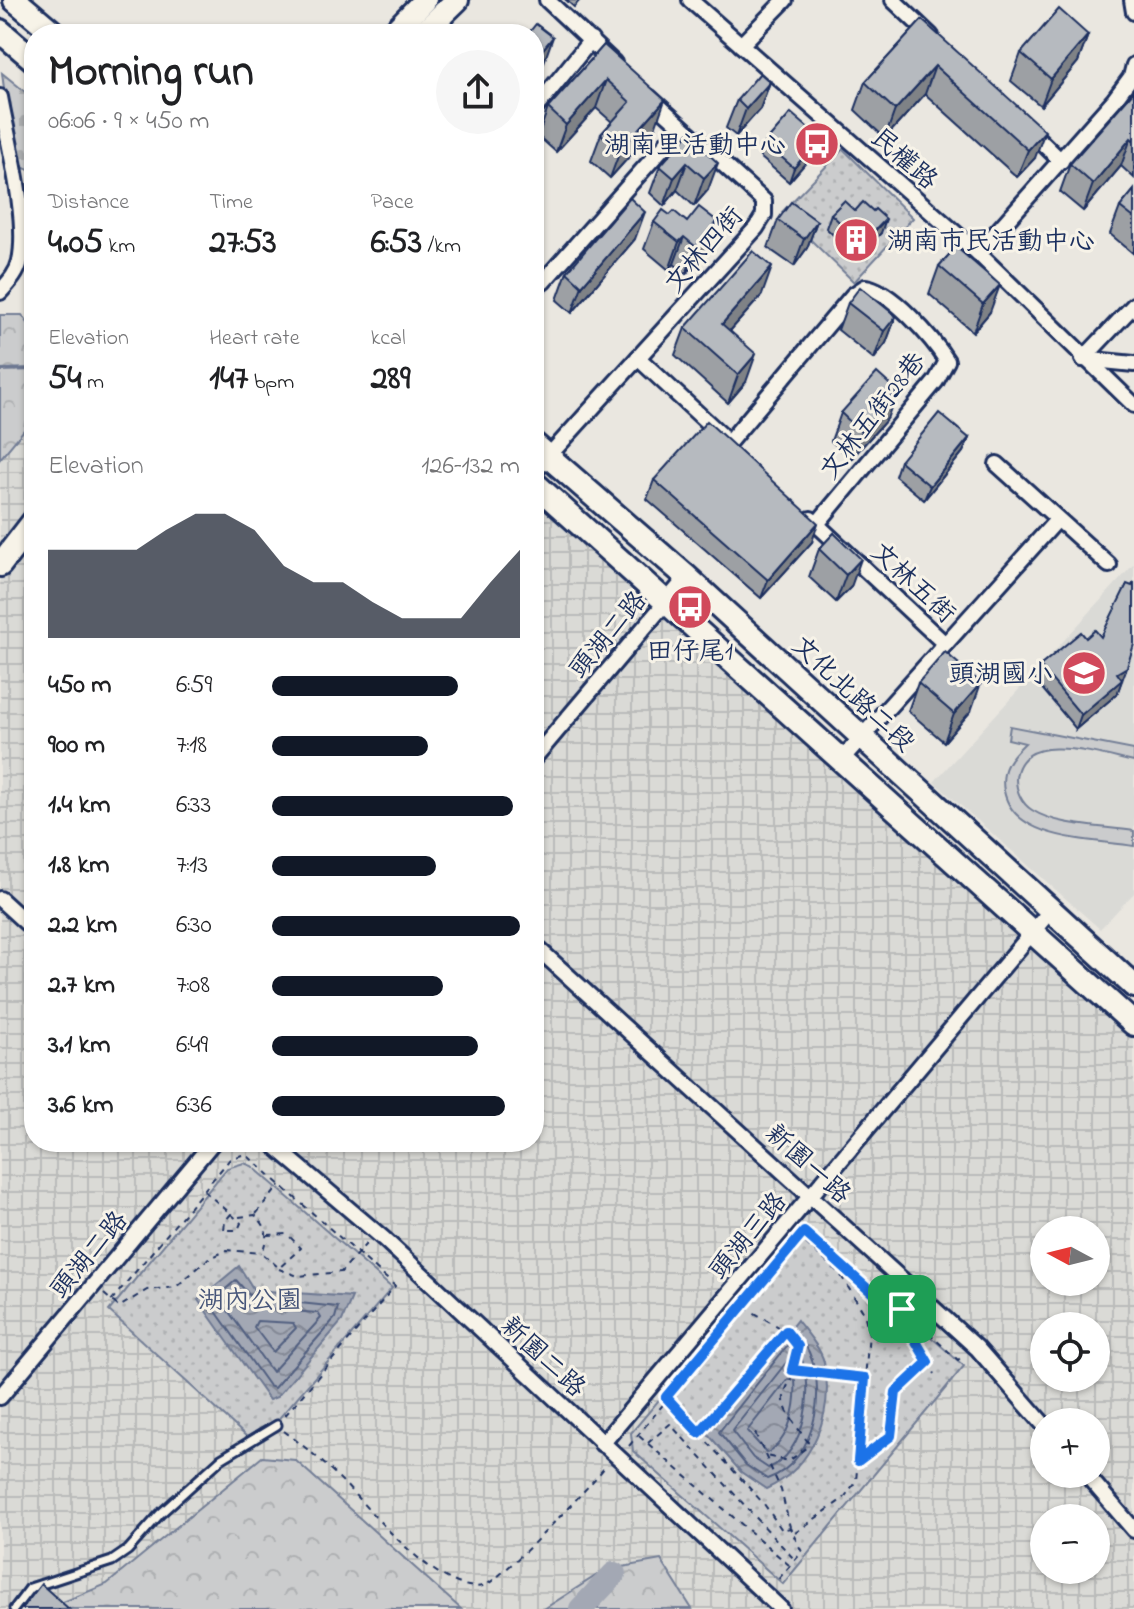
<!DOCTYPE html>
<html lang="en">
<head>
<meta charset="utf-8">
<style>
	:root { --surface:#fff; --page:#f6f6f6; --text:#202124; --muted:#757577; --accent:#111827 }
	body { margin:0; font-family:"Indie Flower","LXGW WenKai TC",sans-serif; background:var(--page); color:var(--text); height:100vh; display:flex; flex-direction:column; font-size:30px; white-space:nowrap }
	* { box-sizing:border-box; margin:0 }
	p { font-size:26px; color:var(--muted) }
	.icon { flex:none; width:44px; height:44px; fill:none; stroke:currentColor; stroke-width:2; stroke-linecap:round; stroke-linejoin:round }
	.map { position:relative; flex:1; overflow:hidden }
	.panel { position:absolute; left:24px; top:24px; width:520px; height:1128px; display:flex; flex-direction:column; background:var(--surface); border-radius:32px; box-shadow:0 2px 6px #0004 }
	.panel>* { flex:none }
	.needle { width:52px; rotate:277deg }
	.buttons { position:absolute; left:1030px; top:1216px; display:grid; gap:16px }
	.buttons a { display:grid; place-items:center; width:80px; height:80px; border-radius:50%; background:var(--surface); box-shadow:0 2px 6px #0004; font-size:40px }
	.pin { position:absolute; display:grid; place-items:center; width:68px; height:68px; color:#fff; margin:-34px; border-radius:16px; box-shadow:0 4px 12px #0006 }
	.round { display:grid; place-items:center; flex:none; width:84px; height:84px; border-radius:42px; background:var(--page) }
	.overview { display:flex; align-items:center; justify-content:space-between; height:136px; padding:0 24px }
	h1 { font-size:44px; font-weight:800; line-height:60px }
	.metrics { display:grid; grid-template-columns:repeat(3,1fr); gap:12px; height:136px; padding:8px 24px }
	.metrics div { display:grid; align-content:center }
	.metrics b { font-size:34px; font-weight:800 }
	.metrics small { font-size:22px; font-weight:400 }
	.metrics p { font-size:22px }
	.chart { height:224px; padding:16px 24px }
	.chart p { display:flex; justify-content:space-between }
	.chart svg { width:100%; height:144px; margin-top:8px; fill:var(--accent); opacity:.7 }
	ul { padding:0 24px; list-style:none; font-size:26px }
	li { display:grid; grid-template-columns:128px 96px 1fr; align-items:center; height:60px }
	li i { height:20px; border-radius:10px; background:var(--accent) }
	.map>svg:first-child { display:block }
	.built { fill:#dadad6 }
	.industrial { fill:url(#industrial-grid); fill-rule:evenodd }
	.grass { fill:#cbcccd; stroke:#737e96; stroke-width:2 }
	.forest { fill:url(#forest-crowns); stroke:#737e96; stroke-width:2 }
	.cemetery { fill:url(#cemetery-stones); stroke:#737e96; stroke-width:2 }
	.park { fill:url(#park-dots); stroke:#737e96; stroke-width:2 }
	.water { fill:url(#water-waves); stroke:#6d7892; stroke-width:2 }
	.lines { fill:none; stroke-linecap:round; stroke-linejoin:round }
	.shore { stroke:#515f80; stroke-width:2 }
	.stream { stroke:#6d7892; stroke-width:4 }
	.river { stroke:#a3a8b4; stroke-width:24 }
	.lane-casing { stroke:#1b2f5e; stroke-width:13 }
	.street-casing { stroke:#1b2f5e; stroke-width:20 }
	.secondary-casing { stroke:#1b2f5e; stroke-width:28 }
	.path { stroke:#1b2f5e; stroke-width:2; stroke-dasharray:6 6; stroke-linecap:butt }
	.lane { stroke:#f7f3e8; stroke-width:7 }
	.street { stroke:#f7f3e8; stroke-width:14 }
	.secondary { stroke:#f7f3e8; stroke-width:22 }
	.wall { fill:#9da0a4; stroke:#1b2f5e; stroke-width:2 }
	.shaded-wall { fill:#7f8286; stroke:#1b2f5e; stroke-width:2 }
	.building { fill:#b6babf; stroke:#1b2f5e; stroke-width:2 }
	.route-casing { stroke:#fff; stroke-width:16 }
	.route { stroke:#1a73e8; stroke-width:10 }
	.labels { text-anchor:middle; stroke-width:6; stroke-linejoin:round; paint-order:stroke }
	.poi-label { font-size:26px; fill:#1b2f5e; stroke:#f7f3e8; text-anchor:end }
	.street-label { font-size:26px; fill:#1b2f5e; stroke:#f7f3e8 }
	.park-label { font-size:26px; fill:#47567a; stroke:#f7f3e8 }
</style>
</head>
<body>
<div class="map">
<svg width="1134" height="1609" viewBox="0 0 1134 1609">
	<defs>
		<pattern id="industrial-grid" width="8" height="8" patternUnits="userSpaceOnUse" patternTransform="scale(2)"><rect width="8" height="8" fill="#dadad6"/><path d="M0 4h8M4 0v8" fill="none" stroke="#babbba"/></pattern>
		<pattern id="forest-crowns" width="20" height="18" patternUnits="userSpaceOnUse" patternTransform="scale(2)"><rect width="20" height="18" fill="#cbcccd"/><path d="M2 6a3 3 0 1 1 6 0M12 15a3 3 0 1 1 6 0" fill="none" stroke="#aeb0b2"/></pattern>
		<pattern id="cemetery-stones" width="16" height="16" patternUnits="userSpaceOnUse" patternTransform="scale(2)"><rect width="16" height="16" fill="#cbcccd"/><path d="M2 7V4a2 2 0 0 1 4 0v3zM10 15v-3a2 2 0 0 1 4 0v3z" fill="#aeb0b2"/></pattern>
		<pattern id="park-dots" width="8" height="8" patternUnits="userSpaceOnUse" patternTransform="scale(2)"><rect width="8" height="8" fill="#cbcccd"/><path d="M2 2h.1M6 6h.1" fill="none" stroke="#aeb0b2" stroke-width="1.8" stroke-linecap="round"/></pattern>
		<pattern id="water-waves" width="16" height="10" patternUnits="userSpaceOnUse" patternTransform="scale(2)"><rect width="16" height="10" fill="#a3a8b4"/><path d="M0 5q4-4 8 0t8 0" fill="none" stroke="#848996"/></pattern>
	</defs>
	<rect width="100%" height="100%" fill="#eae7e0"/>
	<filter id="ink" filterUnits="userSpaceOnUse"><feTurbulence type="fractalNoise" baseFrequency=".0125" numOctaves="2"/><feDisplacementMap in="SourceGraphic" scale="16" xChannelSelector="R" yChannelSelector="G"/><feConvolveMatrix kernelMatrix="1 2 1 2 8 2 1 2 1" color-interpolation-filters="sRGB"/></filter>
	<g filter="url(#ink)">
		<polygon class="built" points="1134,564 1134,893 1100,929 934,782"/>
		<path class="industrial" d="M34 418V1142H534V495L1134 1035V1609H692L660 1561 605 1570 544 1609H461L295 1460 262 1457 107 1584 46 1609H0V459ZM1044 1230H1096V1282H1044ZM1044 1326H1096V1378H1044ZM1044 1422H1096V1474H1044ZM1044 1518H1096V1570H1044Z"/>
		<path class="grass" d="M1010 726 1134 750V762C1104 756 1020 727 1016 779 1016 791 1022 804 1032 810 1059 827 1103 826 1134 831V846C1094 839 1014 842 1004 791 1000 769 1010 757 1025 743L1008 739Z"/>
		<g class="forest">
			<polygon points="0,315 22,315 34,331 34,418 0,459"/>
			<polygon points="262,1457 295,1460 461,1609 46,1609 107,1584"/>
			<polygon points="661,1560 692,1609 544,1609 605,1570"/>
		</g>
		<polygon class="cemetery" points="2,73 34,99 34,172 24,168 13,158"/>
		<g class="park">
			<polygon points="843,149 913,218 854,282 782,212"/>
			<polygon points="244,1163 252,1166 392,1288 275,1423 247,1437 109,1311 227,1168"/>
			<polygon points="798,1235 815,1235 964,1366 783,1584 633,1451 631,1433"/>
		</g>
		<g class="water">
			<polygon points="239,1266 254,1290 352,1297 342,1321 277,1397 269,1400 198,1300"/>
			<path d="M797 1320C806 1332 820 1347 824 1362 835 1412 813 1468 766 1489L741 1472 707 1433Z"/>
		</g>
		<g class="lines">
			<g class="shore">
				<polygon points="236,1280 252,1298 338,1307 335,1318 274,1388 269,1386 210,1303"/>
				<polygon points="234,1295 250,1308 318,1313 321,1318 272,1372 224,1305"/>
				<polygon points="257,1321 293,1323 296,1328 273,1352 254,1327"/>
				<path d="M799 1336C832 1376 819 1462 767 1479L746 1465 719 1432 794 1337Z"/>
				<path d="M793 1354H799C817 1384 805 1456 768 1468L753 1458 732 1431Z"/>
				<path d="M788 1379 795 1380C797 1405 790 1440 767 1453L747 1431Z"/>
			</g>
			<polyline class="stream" points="0,370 34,369"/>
			<polyline class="river" points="581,1609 614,1574"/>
			<g class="lane-casing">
				<polyline id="lane" points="14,1609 30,1588 112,1561 128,1550 160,1514 221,1459 277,1425"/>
			</g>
			<g class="street-casing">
				<g id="street">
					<polyline points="547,0 614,63"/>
					<polyline points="690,0 978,253 1134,405"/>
					<polyline points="893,0 931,36"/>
					<polyline points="1132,0 1134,12"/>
					<polyline points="741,45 785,0"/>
					<path d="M0 97C8 142 29 218 20 261 17 274 9 282 0 292"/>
					<polyline points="534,110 591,40"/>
					<polyline points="1027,128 1061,161"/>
					<polyline points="978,253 1114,100 1131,77 1134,65"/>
					<polyline points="534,283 543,282 681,127"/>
					<polyline points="638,358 720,434"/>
					<polyline points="1083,359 1134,305"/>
					<polyline points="1083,359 1134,364"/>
					<path d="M729 442 853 295 865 287C890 289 934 340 947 361L936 381 817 524"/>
					<polyline points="997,464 1109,565"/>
					<polyline points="534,472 756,228 764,215 764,201 649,97"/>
					<polyline points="811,519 945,644"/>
					<polyline points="534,758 687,577"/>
					<polyline points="841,760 1057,520"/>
					<polyline points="0,899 34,930"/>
					<polyline points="534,945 977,1348 1044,1425"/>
					<polyline points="270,1142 384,1239 781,1609"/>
					<polyline points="0,1397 213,1142"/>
					<polyline points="602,1444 1051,910"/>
					<polyline points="1086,1474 1134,1530"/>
				</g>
			</g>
			<g class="secondary-casing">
				<g id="secondary">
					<polyline points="15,0 55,34"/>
					<polyline points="0,31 34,60"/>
					<polyline points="392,34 425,0"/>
					<polyline points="422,34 457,0"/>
					<polyline points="534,444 687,577 1134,986"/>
					<polyline points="534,483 1134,1024"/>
					<polyline points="0,565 34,521"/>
				</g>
			</g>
			<g class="path">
				<polyline points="204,1191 230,1213"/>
				<polygon points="231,1214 241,1223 238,1230 224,1230 225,1221"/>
				<polyline points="256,1214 280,1185"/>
				<path d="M239 1217 255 1215C269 1228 268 1236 262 1253L279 1268 301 1248 287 1234 268 1235"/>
				<polyline points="805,1233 907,1326 935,1374"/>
				<polyline points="279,1269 298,1276 341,1272 366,1244"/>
				<polyline points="855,1276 863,1267"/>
				<polyline points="866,1286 874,1277"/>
				<polyline points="104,1294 119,1307 147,1290 176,1287 207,1260 227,1250 262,1253"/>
				<polyline points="111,1301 230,1159 242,1155 249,1157 395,1286 283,1418"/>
				<polyline points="884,1302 892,1293"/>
				<path d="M744 1307 786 1331 798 1346C794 1403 763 1383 808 1442L807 1447 789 1461 766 1456"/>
				<polyline points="902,1309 958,1360 963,1356"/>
				<polyline points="898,1314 906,1305"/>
				<polyline points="792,1370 864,1378"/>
				<polyline points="667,1398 764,1504 782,1530 790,1528 802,1552 775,1583"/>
				<path d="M284 1431C300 1443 316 1456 331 1470 363 1500 436 1596 483 1586 500 1582 590 1486 605 1467"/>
				<polyline points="699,1433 785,1332"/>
				<polyline points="755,1433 781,1490 790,1527"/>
				<polyline points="639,1436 789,1565"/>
				<polyline points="648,1443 670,1424 794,1559"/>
				<polyline points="629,1446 810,1226"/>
				<polyline points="859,1460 891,1436 896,1392 928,1362"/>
				<polyline points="795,1533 844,1498 856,1481 869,1333 864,1313 840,1274 799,1237"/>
			</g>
			<use href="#lane" class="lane"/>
			<use href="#street" class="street"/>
			<use href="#secondary" class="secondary"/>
		</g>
		<g class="wall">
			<polygon points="566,0 580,0 574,7"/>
			<polygon points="922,20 1035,158 1017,177 925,94 885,138 855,110 865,82"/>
			<polygon points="1088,35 1078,62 1041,106 1011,81 1021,53"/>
			<polygon points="604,45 655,128 610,178 591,161 601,134 612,122 596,108 556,152 538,136 548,108"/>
			<polygon points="770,82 760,109 736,136 726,128 737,100"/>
			<polygon points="1134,91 1134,178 1121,166 1083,211 1060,192 1070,164"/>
			<polygon points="765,143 815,152 789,182 760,157"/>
			<polygon points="704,150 708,190 694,206 677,190 664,206 650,193 660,166"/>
			<polygon points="1134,190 1134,254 1110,234 1120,207"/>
			<polygon points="855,211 873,211 881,233 857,258 826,228 831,214"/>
			<polygon points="670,215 687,222 717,221 707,248 686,274 674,264 669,270 644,249 654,222"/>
			<polygon points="778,220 817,221 807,248 794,266 768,248"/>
			<polygon points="635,239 572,313 557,300 567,272"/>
			<polygon points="956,247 990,312 973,332 929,294 939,266"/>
			<polygon points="762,295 730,331 746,382 728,403 675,355 685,328"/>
			<polygon points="848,303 896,316 886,343 874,359 838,330"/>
			<polygon points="841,413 887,419 851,459 831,441"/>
			<polygon points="969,438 963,452 924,500 895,476 900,461"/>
			<polygon points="654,480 812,542 761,598 647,499"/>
			<polygon points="834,533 851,587 836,602 809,577 819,549"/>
			<polygon points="1132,586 1130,656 1117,694 1076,729 1035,680 1040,666 1086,638 1101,637"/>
			<polygon points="918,683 971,711 944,742 908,711"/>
		</g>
		<g class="shaded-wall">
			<polygon points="1088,35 1078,62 1041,106 1051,79"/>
			<polygon points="553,37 543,65 534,75 534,60"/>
			<polygon points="935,66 925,94 885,138 895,110"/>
			<polygon points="606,80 596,108 556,152 566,125"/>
			<polygon points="770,82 760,109 736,136 746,109"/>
			<polygon points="665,100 655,128 610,178 620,151"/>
			<polygon points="1045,131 1035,158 1017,177 1028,150"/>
			<polygon points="820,138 815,152 789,182 794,168"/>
			<polygon points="1131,138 1121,166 1083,211 1093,184"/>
			<polygon points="687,163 677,190 664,206 674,178"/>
			<polygon points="718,163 708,190 694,206 704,178"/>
			<polygon points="645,212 635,239 572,313 582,286"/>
			<polygon points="886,219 881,233 857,258 862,244"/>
			<polygon points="717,221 707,248 686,274 696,247"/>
			<polygon points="817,221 807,248 794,266 804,239"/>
			<polygon points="684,237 674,264 669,270 679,242"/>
			<polygon points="772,267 762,295 712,351 722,324"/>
			<polygon points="1000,285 990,312 973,332 983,304"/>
			<polygon points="896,316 886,343 874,359 884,331"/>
			<polygon points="756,354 746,382 728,403 738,375"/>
			<polygon points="897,391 887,419 851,459 861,432"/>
			<polygon points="969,438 963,452 924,500 930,486"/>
			<polygon points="818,523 812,542 761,598 768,580"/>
			<polygon points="861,559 851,587 836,602 846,575"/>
			<polygon points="1127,667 1117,694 1076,729 1081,715 1117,673"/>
			<polygon points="981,683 971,711 944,742 954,714"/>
		</g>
		<g class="building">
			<polygon points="1059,9 1088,35 1051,79 1021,53"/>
			<polygon points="922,20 1045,131 1028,150 935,66 895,110 865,82"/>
			<polygon points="536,24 553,37 534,60 534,34 528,34"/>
			<polygon points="604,45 665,100 620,151 601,134 630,102 606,80 566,125 548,108"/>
			<polygon points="760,73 770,82 746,109 737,100"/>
			<polygon points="1134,91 1134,141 1131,138 1093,184 1070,164"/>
			<polygon points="791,113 820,138 794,168 765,143"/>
			<polygon points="694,127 708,140 701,147 718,163 704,178 687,163 674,178 660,166"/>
			<polygon points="1134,190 1134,218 1120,207"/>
			<polygon points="630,198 645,212 582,286 567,272"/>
			<polygon points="844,201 855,211 863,202 873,211 875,209 886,219 862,244 831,214"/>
			<polygon points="791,202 817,221 804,239 778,220"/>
			<polygon points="699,207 717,221 696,247 684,237 679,242 654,222 663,210 670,215 674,211 687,222"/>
			<polygon points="956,247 1000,285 983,304 939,266"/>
			<polygon points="753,251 772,267 722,324 756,354 738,375 685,328"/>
			<polygon points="860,287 896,316 884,331 848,303"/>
			<polygon points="877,373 897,391 861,432 841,413"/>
			<polygon points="939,413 969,438 930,486 900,461"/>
			<polygon points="707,421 818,523 768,580 654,480"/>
			<polygon points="834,533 861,559 846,575 819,549"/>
			<polygon points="1134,582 1134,644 1127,667 1117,673 1122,680 1081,715 1040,666 1081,632 1086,638 1095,630 1101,637 1127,584 1132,586"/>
			<polygon points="945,652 981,683 954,714 918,683"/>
			<polygon points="41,1584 69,1609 22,1609"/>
		</g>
	</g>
	<g class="lines" filter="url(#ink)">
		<g class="route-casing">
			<polygon id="route" points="804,1232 897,1315 902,1309 914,1321 907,1326 928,1362 896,1392 891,1436 858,1461 865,1378 792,1370 798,1346 786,1331 699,1433 666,1397"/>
		</g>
		<use href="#route" class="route"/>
	</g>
	<defs>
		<g id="bus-disc" transform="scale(2.3)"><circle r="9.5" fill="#d1495b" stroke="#f7f3e8"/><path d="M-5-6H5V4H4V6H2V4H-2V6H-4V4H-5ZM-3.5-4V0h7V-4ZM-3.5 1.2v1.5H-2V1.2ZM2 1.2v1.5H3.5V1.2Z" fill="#fff"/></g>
		<g id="building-disc" transform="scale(2.3)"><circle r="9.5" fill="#d1495b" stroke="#f7f3e8"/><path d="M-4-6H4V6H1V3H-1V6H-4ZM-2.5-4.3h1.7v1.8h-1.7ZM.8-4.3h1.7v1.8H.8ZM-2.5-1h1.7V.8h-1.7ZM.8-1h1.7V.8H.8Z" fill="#fff"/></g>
		<g id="school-disc" transform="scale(2.3)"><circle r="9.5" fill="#d1495b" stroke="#f7f3e8"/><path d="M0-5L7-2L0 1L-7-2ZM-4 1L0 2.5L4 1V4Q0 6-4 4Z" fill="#fff"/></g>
	</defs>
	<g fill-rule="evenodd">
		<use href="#bus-disc" x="817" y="144"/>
		<use href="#building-disc" x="856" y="240"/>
		<use href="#bus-disc" x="690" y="607"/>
		<use href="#school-disc" x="1084" y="673"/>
	</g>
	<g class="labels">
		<g class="poi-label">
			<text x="786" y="153">湖南里活動中心</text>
			<text x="887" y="249" text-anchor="start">湖南市民活動中心</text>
			<text x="690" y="659" text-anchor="middle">田仔尾1</text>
			<text x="1053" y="682">頭湖國小</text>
		</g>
		<g class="street-label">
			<text transform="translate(905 158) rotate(41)" y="9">民權路</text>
			<text transform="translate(703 249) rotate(-49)" y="9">文林四街</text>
			<text transform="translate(872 415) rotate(-52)" y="9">文林五街28巷</text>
			<text transform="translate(914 582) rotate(43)" y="9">文林五街</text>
			<text transform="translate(607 634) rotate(-50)" y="9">頭湖二路</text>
			<text transform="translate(854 693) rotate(43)" y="9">文化北路二段</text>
			<text transform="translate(809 1163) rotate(42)" y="9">新園一路</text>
			<text transform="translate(747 1235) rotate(-50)" y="9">頭湖三路</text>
			<text transform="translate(88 1254) rotate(-50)" y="9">頭湖二路</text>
			<text transform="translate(544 1356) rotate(43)" y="9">新園二路</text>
		</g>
		<g class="park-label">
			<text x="250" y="1308">湖內公園</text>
		</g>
	</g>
</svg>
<div class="buttons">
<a><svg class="needle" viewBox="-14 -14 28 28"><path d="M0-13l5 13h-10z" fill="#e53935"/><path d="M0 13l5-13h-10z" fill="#757577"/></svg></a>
<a><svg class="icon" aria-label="locate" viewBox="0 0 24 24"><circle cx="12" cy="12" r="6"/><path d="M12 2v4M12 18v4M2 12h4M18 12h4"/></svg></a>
<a>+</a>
<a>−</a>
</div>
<div class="pin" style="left:902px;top:1309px;background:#1e9e55"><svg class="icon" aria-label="arrive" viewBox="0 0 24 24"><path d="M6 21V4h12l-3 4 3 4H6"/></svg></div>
<section class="panel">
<div class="overview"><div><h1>Morning run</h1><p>06:06 · 9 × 450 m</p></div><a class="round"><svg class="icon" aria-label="share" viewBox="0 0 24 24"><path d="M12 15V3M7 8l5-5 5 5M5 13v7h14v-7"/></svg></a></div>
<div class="metrics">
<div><p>Distance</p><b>4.05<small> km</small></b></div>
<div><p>Time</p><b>27:53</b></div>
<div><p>Pace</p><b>6:53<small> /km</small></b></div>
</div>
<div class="metrics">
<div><p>Elevation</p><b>54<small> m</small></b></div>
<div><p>Heart rate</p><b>147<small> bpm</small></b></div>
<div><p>kcal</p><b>289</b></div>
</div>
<div class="chart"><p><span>Elevation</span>126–132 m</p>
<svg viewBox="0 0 160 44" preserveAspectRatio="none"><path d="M0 44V17L10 17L20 17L30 17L40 11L50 6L60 6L70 11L80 22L90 27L100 27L110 33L120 38L130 38L140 38L150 27L160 17V44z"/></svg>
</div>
<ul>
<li><b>450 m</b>6:59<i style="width:75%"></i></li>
<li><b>900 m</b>7:18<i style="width:63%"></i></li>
<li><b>1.4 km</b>6:33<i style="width:97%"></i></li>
<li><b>1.8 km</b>7:13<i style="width:66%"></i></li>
<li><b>2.2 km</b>6:30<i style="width:100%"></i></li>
<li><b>2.7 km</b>7:08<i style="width:69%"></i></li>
<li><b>3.1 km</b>6:49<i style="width:83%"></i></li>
<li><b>3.6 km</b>6:36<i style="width:94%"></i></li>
</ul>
</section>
</div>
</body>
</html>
